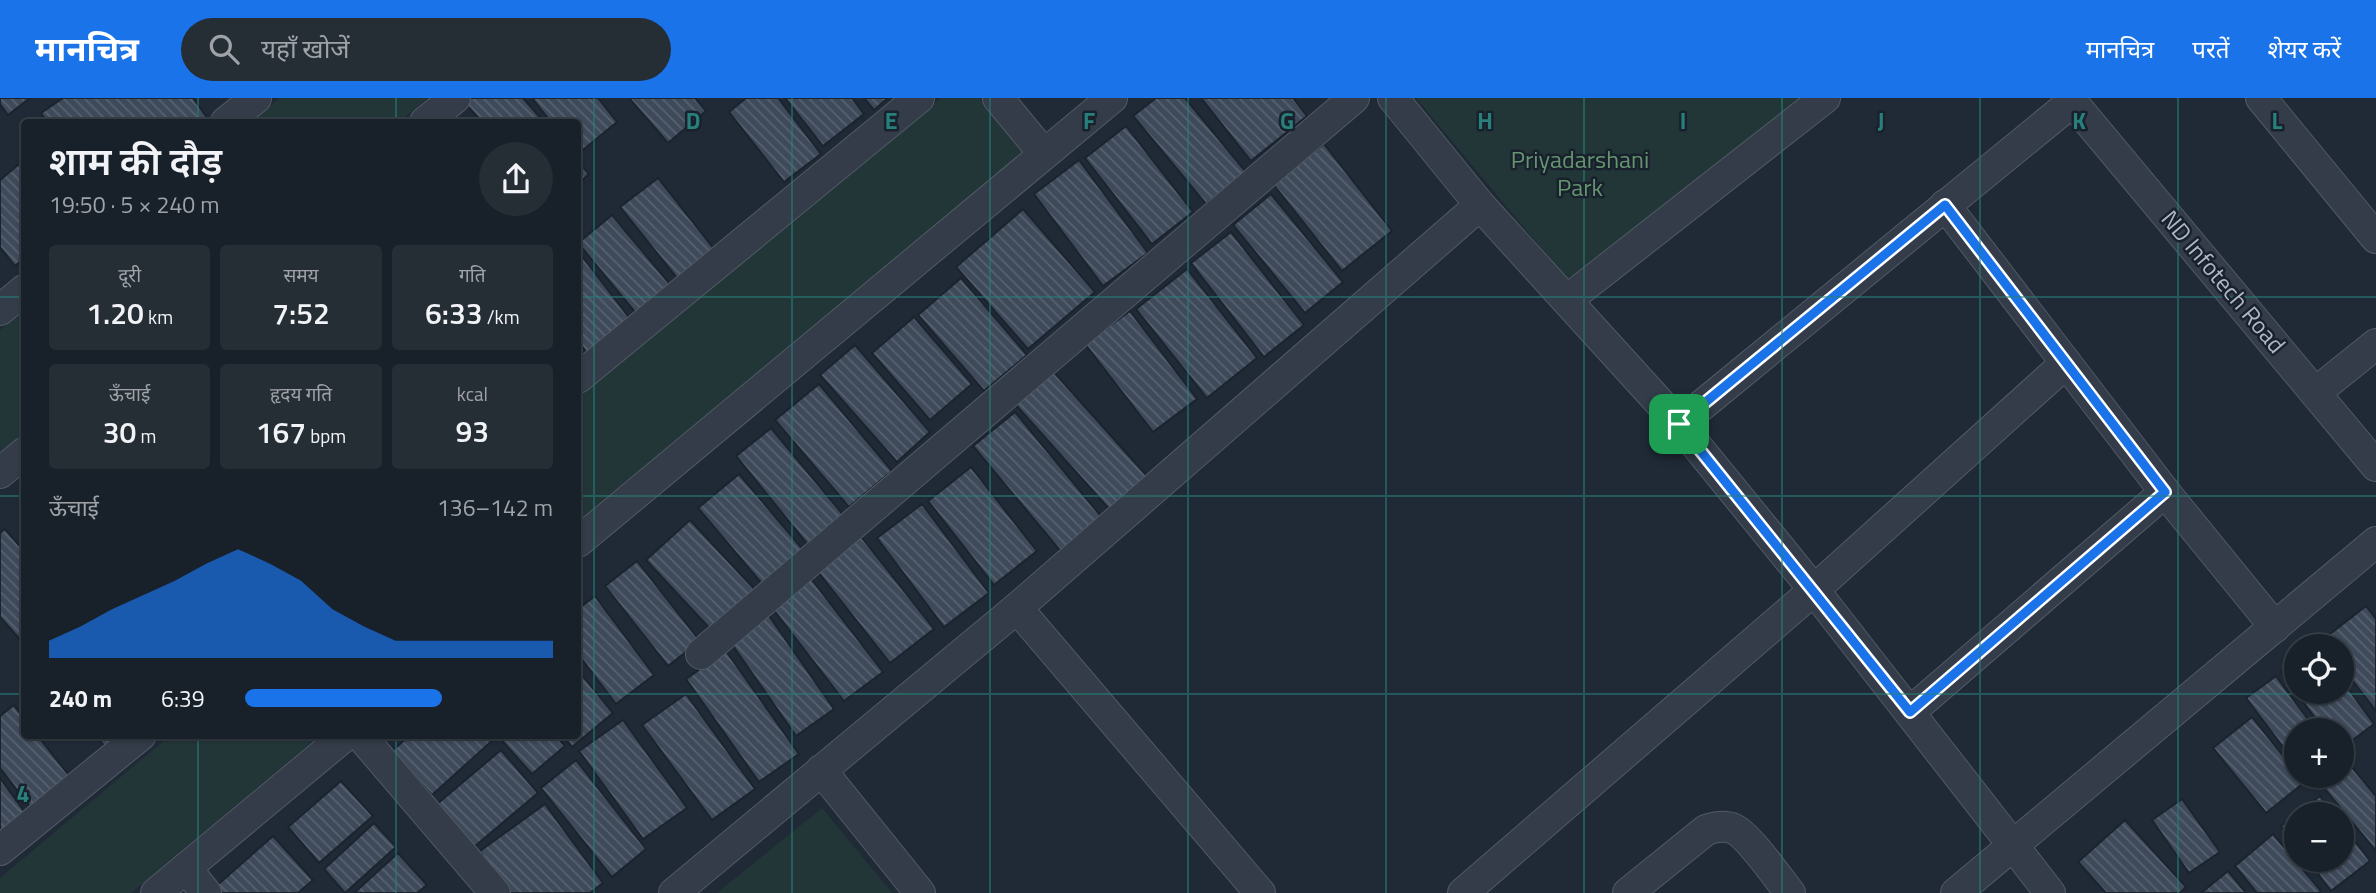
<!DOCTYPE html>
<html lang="hi">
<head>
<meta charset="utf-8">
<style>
	:root { --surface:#182029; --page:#252d35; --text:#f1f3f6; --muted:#9fa3a8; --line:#363e46; --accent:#1a73e8 }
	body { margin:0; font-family:"Titillium Web","Noto Sans Devanagari",sans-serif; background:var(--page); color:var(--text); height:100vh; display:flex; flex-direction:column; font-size:26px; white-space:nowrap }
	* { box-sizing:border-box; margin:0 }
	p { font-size:23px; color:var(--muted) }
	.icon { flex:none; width:38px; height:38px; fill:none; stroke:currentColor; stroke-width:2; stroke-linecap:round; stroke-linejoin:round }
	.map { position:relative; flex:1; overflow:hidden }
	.side { position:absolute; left:21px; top:21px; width:560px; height:620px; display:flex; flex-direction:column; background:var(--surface); border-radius:7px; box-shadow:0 2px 5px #0004,0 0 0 2px var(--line) }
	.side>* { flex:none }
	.controls { position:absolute; left:2284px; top:536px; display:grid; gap:14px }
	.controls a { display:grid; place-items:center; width:70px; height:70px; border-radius:50%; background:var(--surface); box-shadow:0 2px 5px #0004,0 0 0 2px var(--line); font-size:35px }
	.pin { position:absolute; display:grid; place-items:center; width:60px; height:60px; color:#fff; margin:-30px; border-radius:14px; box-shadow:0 4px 10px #0006 }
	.round { display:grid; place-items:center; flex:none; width:74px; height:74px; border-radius:37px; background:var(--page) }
	.overview { display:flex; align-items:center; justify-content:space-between; height:119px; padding:0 28px }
	h1 { font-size:38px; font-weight:600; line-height:52px }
	.metrics { display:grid; grid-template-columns:repeat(3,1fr); gap:10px; height:119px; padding:7px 28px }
	.metrics div { display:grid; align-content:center; border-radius:7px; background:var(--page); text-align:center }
	.metrics b { font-size:30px; font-weight:600 }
	.metrics small { font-size:19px; font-weight:400 }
	.metrics p { font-size:19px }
	.chart { height:196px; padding:14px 28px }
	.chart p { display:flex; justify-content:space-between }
	.chart svg { width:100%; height:126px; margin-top:7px; fill:var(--accent); opacity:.7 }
	ul { padding:0 28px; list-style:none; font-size:23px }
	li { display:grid; grid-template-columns:112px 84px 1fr; align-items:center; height:52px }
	li i { height:18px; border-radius:9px; background:var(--accent) }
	header { display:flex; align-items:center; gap:42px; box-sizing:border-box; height:98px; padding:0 35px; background:var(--accent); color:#fff }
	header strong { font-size:33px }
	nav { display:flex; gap:38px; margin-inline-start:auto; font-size:24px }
	.search { width:490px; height:63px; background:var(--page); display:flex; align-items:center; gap:18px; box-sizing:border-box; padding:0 24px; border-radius:38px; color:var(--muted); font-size:26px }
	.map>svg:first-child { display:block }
	.park { fill:#223638 }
	.building { fill:url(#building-back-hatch); stroke:#1b232e; stroke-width:2 }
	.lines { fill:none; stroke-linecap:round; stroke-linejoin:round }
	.minor-casing { stroke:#515a66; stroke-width:32 }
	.minor { stroke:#333c48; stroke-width:30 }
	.route-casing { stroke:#fff; stroke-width:14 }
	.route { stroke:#1a73e8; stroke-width:9 }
	.grid { fill:none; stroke:#27807b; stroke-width:2; stroke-opacity:0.55 }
	.labels { text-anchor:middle; stroke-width:5; stroke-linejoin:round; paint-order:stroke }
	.park-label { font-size:24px; fill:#659570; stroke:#19212c }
	.street-label { font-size:24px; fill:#aeb7c5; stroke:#19212c }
	.grid-label { font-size:23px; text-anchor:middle; font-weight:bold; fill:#27807b; stroke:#19212c; stroke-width:5; stroke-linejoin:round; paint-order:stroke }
</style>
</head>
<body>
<header>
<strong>मानचित्र</strong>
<div class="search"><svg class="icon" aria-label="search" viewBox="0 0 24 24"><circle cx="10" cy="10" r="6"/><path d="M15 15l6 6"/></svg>यहाँ खोजें</div>
<nav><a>मानचित्र</a><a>परतें</a><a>शेयर करें</a></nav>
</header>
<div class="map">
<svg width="2376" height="795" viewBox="0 0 2376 795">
	<defs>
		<pattern id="building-back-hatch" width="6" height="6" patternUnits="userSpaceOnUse" patternTransform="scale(1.75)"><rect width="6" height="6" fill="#3e4a5a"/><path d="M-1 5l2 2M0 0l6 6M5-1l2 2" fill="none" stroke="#576270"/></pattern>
	</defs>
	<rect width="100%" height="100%" fill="#202a37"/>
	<g class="park">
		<polygon points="280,0 428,0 399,24 250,24"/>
		<polygon points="941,0 980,0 1025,54 578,423 578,299"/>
		<polygon points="1416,0 1810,0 1567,181"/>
		<polygon points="24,212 24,335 0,355 0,232"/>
		<polygon points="171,637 320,637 131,795 0,795 0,780"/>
		<polygon points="822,710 892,795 717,795"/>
	</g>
	<g class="building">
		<polygon points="0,0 30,0 8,17 0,6"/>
		<polygon points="63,0 193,0 210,24 47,24 41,15"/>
		<polygon points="469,0 523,0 544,24 482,24 464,4"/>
		<polygon points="532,0 598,0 617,24 578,56 578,24 551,24"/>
		<polygon points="629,0 695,0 706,13 668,45"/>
		<polygon points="746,0 778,0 821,56 784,84 729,14"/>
		<polygon points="785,0 852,0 864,16 823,48"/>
		<polygon points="864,0 888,0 874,12"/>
		<polygon points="1156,0 1185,0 1246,74 1206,106 1133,18"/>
		<polygon points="1201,0 1293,0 1307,18 1251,63"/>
		<polygon points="1126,28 1193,114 1152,146 1085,60"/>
		<polygon points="1324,46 1392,133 1342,173 1273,86"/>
		<polygon points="24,62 24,160 15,168 0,149 0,82"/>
		<polygon points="1079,62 1148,155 1103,188 1034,96"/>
		<polygon points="578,63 589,76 578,86"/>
		<polygon points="658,80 714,151 677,180 620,109"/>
		<polygon points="1271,96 1343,184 1305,215 1233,127"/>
		<polygon points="1023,111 1095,194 1028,251 956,169"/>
		<polygon points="612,117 674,191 639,219 578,145"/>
		<polygon points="1231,134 1304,227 1264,259 1191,165"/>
		<polygon points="581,157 634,226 590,259 578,243 578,160"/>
		<polygon points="1187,171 1257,260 1207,300 1136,211"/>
		<polygon points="961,180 1027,257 984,293 918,217"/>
		<polygon points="1130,213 1197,301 1153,334 1085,246"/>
		<polygon points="914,219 972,286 930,322 872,255"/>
		<polygon points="855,247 930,334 897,364 820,277"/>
		<polygon points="1052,272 1147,378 1110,412 1015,306"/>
		<polygon points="819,286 892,373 849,409 775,322"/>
		<polygon points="1015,314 1104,422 1063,456 973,348"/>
		<polygon points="771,330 845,419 809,448 736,358"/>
		<polygon points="971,369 1037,453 994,487 928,403"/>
		<polygon points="739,376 805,454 764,488 698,410"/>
		<polygon points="922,406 989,495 944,529 877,440"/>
		<polygon points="690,422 758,495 714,535 646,462"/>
		<polygon points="5,431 24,453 24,546 0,519 0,435"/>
		<polygon points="859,436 934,531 890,565 815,470"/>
		<polygon points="637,463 700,543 668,568 605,488"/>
		<polygon points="809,478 883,574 844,603 770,507"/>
		<polygon points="595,498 654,577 616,606 578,556 578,511"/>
		<polygon points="2366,508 2376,521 2376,613 2342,569 2342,548 2325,548 2321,543"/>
		<polygon points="767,515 834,611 796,638 729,542"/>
		<polygon points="726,553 799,656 759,684 686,581"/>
		<polygon points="2296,563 2296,593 2342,593 2342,582 2374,626 2342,650 2342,632 2324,632 2281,574"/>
		<polygon points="578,572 613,615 572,649 562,637 578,637"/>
		<polygon points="2276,578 2316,632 2296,632 2295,665 2246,600"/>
		<polygon points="686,596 755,691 712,722 642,627"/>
		<polygon points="14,607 24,621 24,637 37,637 71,680 31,710 0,670 0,618"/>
		<polygon points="2252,619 2296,674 2296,677 2299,677 2305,684 2266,715 2213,650"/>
		<polygon points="623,622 687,710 643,741 579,653"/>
		<polygon points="95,637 120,637 105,649"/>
		<polygon points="410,637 491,637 494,641 432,697 392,653"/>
		<polygon points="497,637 555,637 565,648 532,676"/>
		<polygon points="501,652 538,695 474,749 437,706"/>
		<polygon points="2345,661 2376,698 2376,753 2319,684 2326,677 2342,677 2342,664"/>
		<polygon points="576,662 646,751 612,779 541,690"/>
		<polygon points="0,680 32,724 0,748"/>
		<polygon points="341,683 373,718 319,765 288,729"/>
		<polygon points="2320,698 2333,716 2297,716"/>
		<polygon points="2182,701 2220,754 2189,775 2152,722"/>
		<polygon points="545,706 603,785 590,795 510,795 480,753"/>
		<polygon points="2296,716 2296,747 2281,728"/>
		<polygon points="2125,722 2186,789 2180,795 2106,795 2078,764"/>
		<polygon points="374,725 396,749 345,795 324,771"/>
		<polygon points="2342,726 2370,763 2331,793 2307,761 2342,761"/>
		<polygon points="2273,736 2321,793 2319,795 2257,795 2235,768"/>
		<polygon points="273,738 313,782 298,795 218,795 214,790"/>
		<polygon points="398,755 427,787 417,795 354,795"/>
		<polygon points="2228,773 2246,795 2201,795"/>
	</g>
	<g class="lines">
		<g class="minor-casing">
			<g id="minor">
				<polyline points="998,0 1044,56"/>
				<polyline points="1393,0 1480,107 1679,326 1814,492 2050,795"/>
				<polyline points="2069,0 2376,368"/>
				<polyline points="2261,0 2376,140"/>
				<polyline points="226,24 256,0"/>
				<polyline points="425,24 455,0"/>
				<polyline points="1945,107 2165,394 2275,529"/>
				<polyline points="1567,202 1825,0"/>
				<polyline points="0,212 24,192"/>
				<polyline points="578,280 919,0"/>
				<polyline points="2315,295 2376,246"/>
				<polyline points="1679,326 2072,4"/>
				<polyline points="0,375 24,355"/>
				<polyline points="578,444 1112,0"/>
				<polyline points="1017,510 1260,795"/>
				<polyline points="701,556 1354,0"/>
				<polyline points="1910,614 2165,394"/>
				<polyline points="360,637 495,795"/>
				<polyline points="821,672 920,795"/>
				<polyline points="0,752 141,637"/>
				<polyline points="186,770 206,795"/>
				<polyline points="156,795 346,637"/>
				<polyline points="674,795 1017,510 1480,107"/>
				<polyline points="1463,795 1814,492 2066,265"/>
				<path d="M1628 795 1706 732C1715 729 1725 727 1734 731 1749 738 1778 780 1790 795"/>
				<polyline points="1956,795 2376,444"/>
			</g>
		</g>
		<use href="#minor" class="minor"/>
	</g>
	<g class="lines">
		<g class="route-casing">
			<polygon id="route" points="1945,107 2165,394 1910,614 1679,326"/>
		</g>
		<use href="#route" class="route"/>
	</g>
	<path class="grid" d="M198 0V24M396 0V24M594 0V795M792 0V795M990 0V795M1188 0V795M1386 0V795M1584 0V795M1782 0V795M1980 0V795M2178 0V795M0 199H24M578 199H2376M0 398H24M578 398H2376M0 596H24M578 596H2376M198 637V795M396 637V795"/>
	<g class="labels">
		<g class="park-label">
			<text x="1580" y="70">Priyadarshani<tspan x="1580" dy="28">Park</tspan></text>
		</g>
		<g class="street-label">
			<text transform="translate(2223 184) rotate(50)" y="8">ND Infotech Road</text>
		</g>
	</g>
	<g class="grid-label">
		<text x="693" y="31">D</text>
		<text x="891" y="31">E</text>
		<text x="1089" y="31">F</text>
		<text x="1287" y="31">G</text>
		<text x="1485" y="31">H</text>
		<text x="1683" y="31">I</text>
		<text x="1881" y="31">J</text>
		<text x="2079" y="31">K</text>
		<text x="2277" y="31">L</text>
		<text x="23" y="704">4</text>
	</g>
</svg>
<div class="controls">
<a><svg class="icon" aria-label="locate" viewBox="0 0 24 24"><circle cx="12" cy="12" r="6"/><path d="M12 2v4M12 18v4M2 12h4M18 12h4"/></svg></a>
<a>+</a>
<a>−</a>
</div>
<div class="pin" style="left:1679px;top:326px;background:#1e9e55"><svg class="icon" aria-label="arrive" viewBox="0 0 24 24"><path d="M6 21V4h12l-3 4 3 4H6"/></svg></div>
<section class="side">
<div class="overview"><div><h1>शाम की दौड़</h1><p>19:50 · 5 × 240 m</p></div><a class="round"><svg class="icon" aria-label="share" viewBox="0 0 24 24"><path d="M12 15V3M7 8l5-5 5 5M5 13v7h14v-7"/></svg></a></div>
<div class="metrics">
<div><p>दूरी</p><b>1.20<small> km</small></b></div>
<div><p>समय</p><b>7:52</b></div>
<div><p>गति</p><b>6:33<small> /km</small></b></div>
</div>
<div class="metrics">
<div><p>ऊँचाई</p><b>30<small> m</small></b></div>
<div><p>हृदय गति</p><b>167<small> bpm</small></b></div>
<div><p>kcal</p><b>93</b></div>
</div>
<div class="chart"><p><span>ऊँचाई</span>136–142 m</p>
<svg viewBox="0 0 160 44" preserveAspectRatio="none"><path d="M0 44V38L10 33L20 27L30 22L40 17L50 11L60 6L70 11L80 17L90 27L100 33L110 38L120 38L130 38L140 38L150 38L160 38V44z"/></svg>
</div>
<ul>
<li><b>240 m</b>6:39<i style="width:64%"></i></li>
</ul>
</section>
</div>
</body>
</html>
